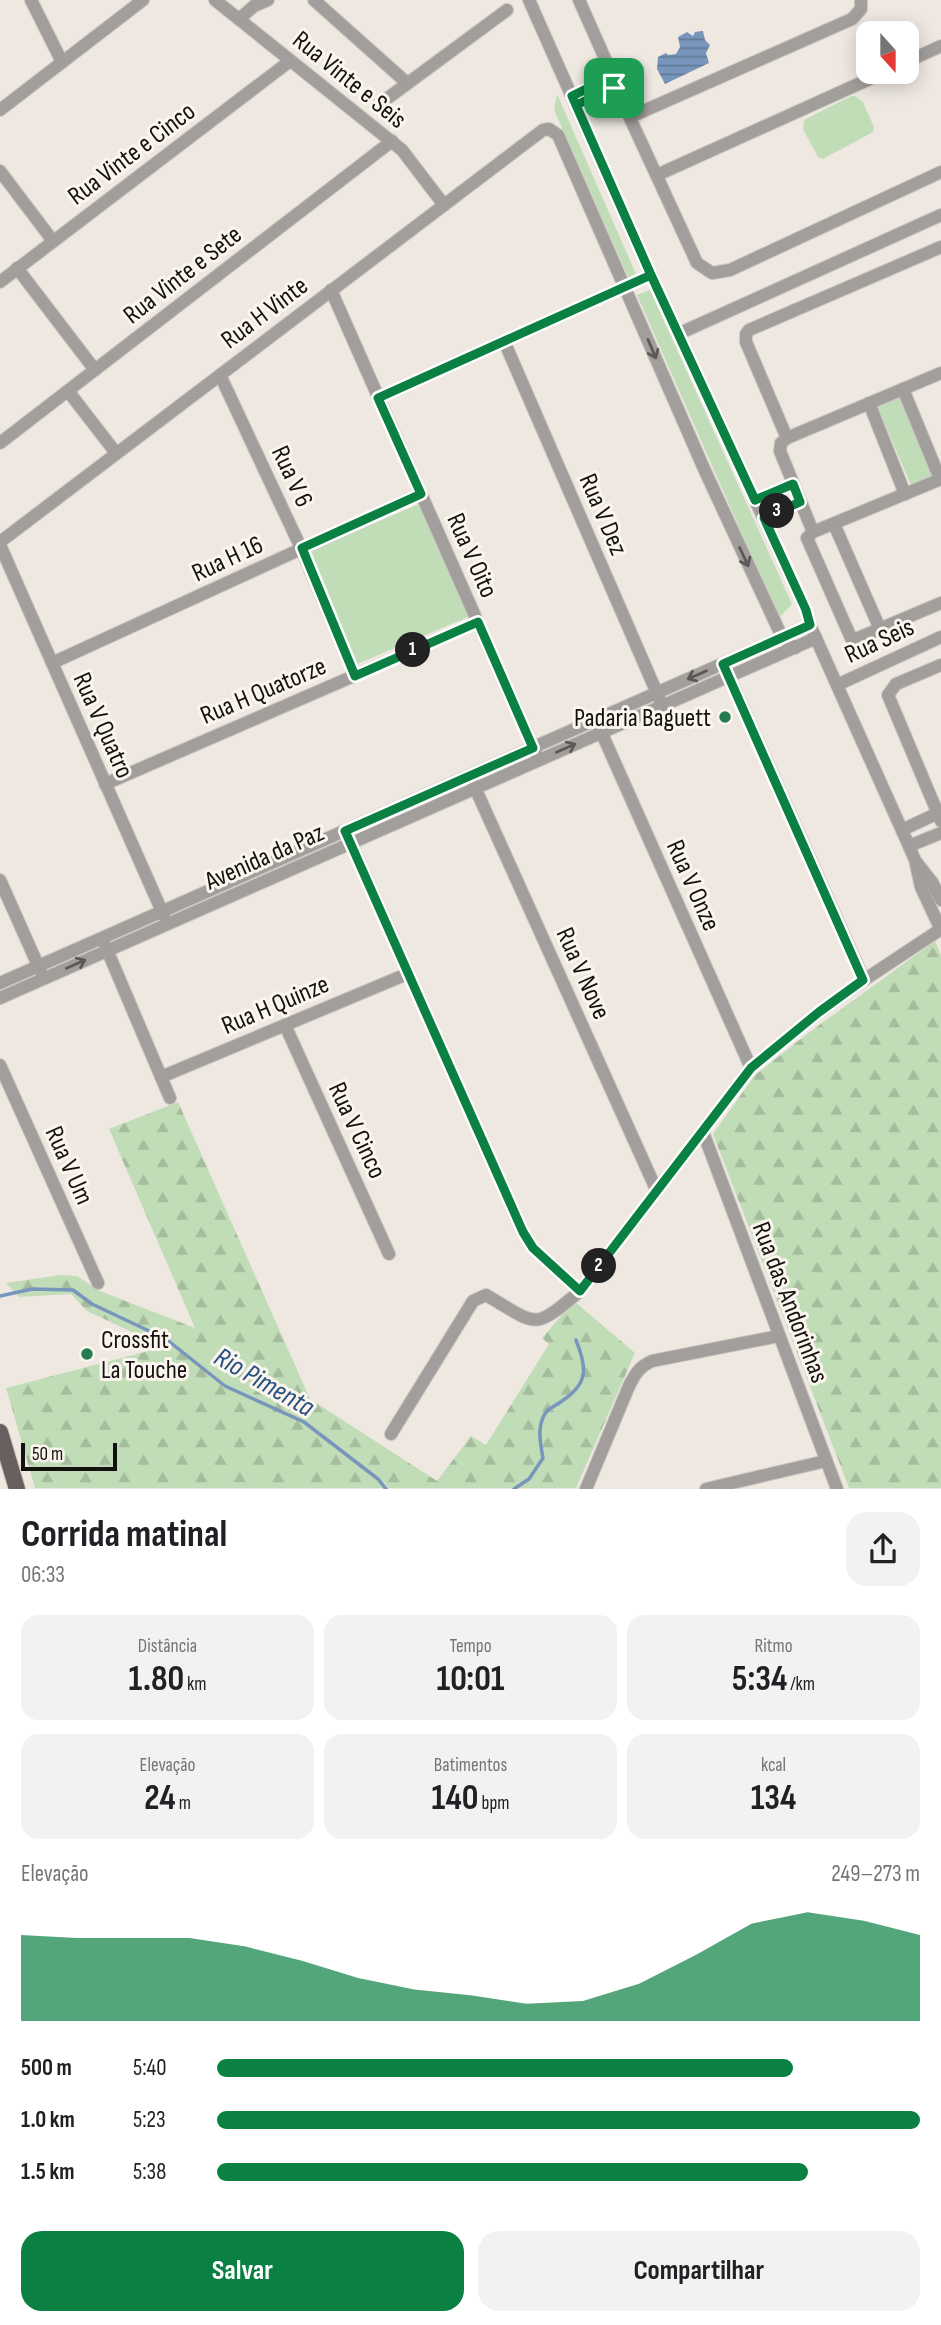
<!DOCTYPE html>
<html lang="pt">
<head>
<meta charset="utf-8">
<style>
	:root { --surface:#fff; --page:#f2f2f2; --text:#202124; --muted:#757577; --accent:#0b8043 }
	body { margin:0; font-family:"Sofia Sans Condensed",sans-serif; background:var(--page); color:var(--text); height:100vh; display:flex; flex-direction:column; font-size:26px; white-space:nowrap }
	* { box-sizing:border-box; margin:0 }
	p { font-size:23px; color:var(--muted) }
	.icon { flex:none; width:38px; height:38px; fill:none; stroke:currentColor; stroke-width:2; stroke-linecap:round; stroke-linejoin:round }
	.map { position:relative; height:1489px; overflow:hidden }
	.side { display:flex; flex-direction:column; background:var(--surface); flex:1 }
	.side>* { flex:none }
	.needle { width:46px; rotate:159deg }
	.fabs { position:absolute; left:856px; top:21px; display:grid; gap:14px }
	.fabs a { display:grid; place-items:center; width:63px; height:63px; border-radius:14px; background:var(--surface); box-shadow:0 4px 18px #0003; font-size:35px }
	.scale { position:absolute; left:21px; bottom:18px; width:96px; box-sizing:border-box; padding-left:7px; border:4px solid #141210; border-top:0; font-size:19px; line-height:24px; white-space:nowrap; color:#141210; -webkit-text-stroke:5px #fbf5ee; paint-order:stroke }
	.pin { position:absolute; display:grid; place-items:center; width:60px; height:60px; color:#fff; margin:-30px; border-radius:14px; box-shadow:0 4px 10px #0006 }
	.km { position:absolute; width:35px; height:35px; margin:-18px; border-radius:50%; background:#222; color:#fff; font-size:19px; line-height:35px; text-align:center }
	.round { display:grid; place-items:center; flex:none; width:74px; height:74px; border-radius:21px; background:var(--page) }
	.headline { display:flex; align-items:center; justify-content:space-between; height:119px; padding:0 21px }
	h1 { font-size:38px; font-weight:700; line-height:52px }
	.stats { display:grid; grid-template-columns:repeat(3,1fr); gap:10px; height:119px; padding:7px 21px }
	.stats div { display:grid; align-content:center; border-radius:18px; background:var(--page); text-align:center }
	.stats b { font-size:35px; font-weight:700 }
	.stats small { font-size:19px; font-weight:400 }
	.stats p { font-size:19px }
	.chart { height:196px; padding:14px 21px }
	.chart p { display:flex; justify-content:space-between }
	.chart svg { width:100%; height:126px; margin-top:7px; fill:var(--accent); opacity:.7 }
	.primary-button { display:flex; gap:14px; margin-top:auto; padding:14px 21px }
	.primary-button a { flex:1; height:80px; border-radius:21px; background:var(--accent); color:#fff; font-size:28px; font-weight:700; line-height:80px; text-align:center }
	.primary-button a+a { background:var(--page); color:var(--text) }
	ul { padding:0 21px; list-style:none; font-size:23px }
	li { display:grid; grid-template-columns:112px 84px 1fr; align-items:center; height:52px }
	li i { height:18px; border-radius:9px; background:var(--accent) }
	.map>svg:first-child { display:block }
	.green { fill:#c1ddb8 }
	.forest { fill:url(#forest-firs) }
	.water { fill:url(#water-rules) }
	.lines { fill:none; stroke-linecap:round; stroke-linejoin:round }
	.stream { stroke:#7896bb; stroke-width:3.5 }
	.minor-casing { stroke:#cbc6c0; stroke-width:14 }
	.major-casing { stroke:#cbc6c0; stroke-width:18 }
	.minor { stroke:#a29e9c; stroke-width:12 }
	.major { stroke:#67605e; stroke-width:16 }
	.oneway { stroke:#5b5856 }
	.route-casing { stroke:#fff; stroke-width:14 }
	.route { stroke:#0b8043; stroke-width:9 }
	.poi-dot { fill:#247c51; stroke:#fbf5ee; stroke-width:2.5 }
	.labels { text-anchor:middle; stroke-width:6; stroke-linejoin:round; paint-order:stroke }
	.street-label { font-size:26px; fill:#141210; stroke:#fbf5ee }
	.poi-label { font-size:26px; fill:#141210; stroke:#fbf5ee; text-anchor:end }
	.water-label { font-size:28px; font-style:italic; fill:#265182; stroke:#fbf5ee }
</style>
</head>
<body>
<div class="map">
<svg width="941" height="1489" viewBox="0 0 941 1489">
	<defs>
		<pattern id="forest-firs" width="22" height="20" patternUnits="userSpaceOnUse" patternTransform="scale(1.75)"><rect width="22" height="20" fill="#c1ddb8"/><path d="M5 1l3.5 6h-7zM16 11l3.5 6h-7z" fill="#a5bd9d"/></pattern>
		<pattern id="water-rules" width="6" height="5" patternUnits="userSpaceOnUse" patternTransform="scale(1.75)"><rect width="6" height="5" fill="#7896bb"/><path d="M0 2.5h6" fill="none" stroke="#617997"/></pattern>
	</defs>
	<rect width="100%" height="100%" fill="#eee8e1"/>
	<g class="green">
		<polygon points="557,94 636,274 628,277 554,110"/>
		<polygon points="851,96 855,96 863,102 874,127 873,132 823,159 818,157 803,129 804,120"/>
		<polygon points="650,290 792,604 779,618 637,295"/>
		<polygon points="896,396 902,398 933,476 911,485 878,408 878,405"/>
		<polygon points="419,504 468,617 357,664 308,552"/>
	</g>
	<g class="forest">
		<polygon points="935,941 941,955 941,1488 849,1488 713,1134 755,1075 811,1031"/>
		<polygon points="178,1102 310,1399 437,1481 471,1436 486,1445 549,1344 542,1338 574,1301 635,1353 576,1488 35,1488 6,1388 164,1347 87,1311 71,1294 19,1297 6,1283 61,1275 77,1276 100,1291 195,1328 109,1129"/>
	</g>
	<polygon class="water" points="703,31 705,40 710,45 706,53 709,63 665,84 657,69 658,57 666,53 668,55 676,54 680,47 678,37 687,32 693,36 695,32"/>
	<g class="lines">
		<g class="stream">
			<polyline points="0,1296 32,1289 73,1290 92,1304 166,1339 225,1386 304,1422 378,1479 386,1489"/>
			<path d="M514 1489 529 1479 543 1458C540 1442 536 1423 548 1410 552 1407 558 1404 562 1401 589 1383 587 1368 576 1340"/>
		</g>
		<g class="minor-casing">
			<g id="minor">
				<polyline points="31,0 62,62"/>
				<polyline points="215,0 402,150 444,205"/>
				<polyline points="314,0 407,83"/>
				<polyline points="529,0 651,275 806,610 810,625 909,846 915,860 921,887 941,930"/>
				<polyline points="579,0 611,72"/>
				<polyline points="239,19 254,6 268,0"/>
				<polyline points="906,62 941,46"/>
				<circle cx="621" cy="78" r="12"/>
				<polyline points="617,90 697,263 712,273 730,270 941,172"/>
				<polyline points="572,96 609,78"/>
				<polyline points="576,105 614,88"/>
				<polyline points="377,106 507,10"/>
				<polyline points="0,110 143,0"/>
				<polyline points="630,117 852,19 861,9 861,0"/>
				<polyline points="0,171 53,241"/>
				<polyline points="657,175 885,72"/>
				<polyline points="17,268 95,370"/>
				<polyline points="0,282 290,61"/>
				<polyline points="331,290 536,754"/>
				<polyline points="678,334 941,215"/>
				<polyline points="504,341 660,700"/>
				<polyline points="220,375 301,548 355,675"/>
				<polyline points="903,389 940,479"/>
				<polyline points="68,391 116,453"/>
				<polyline points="378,398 651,275"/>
				<polyline points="869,403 905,494"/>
				<polyline points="787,438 746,342 746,334 749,330 941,247"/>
				<polyline points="0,443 392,141"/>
				<polyline points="941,479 813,532 807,538 851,638 858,638 941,603"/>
				<polyline points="755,500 793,484"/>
				<polyline points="764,518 800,502"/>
				<polyline points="834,524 880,629"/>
				<polyline points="813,532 780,451 781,443 787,438 941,373"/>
				<polyline points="0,542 543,130 549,129 558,135 705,471 782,637 795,648"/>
				<polyline points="0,545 164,916"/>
				<polyline points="52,663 421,494"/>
				<polyline points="941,665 896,684 888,695 941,821"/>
				<polyline points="726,670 864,980"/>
				<polyline points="837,685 941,637"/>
				<polyline points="599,727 751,1068"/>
				<polyline points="472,781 656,1189"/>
				<polyline points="105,784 478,622"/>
				<polyline points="902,830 938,813"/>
				<polyline points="348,837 523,1232 533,1248 580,1291"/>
				<polyline points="909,846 941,833"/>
				<polyline points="917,863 932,882 941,900"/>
				<polyline points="0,880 41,972"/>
				<polyline points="105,945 170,1098"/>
				<polyline points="0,983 810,625"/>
				<polyline points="0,998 816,638"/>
				<polyline points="285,1025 389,1254"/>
				<polyline points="0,1065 98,1283"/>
				<polyline points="161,1077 407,974"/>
				<polyline points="703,1132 837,1489"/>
				<path d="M391 1434 473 1301 486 1295C539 1326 532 1331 580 1291L751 1068 819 1012 864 980 941 929"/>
				<path d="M586 1489 629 1386C635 1374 639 1367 652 1361L779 1336"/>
				<polyline points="706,1489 826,1461"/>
			</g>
		</g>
		<g class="major-casing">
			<polyline id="major" points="0,1432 17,1489"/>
		</g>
		<use href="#minor" class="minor"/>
		<use href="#major" class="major"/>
	</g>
	<defs><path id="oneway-shaft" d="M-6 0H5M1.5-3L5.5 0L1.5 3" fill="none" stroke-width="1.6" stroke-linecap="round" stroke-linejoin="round" transform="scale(1.75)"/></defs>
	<g class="oneway">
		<use href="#oneway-shaft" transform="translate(652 349) rotate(67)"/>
		<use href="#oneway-shaft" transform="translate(744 557) rotate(65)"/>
		<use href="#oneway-shaft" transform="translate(697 675) rotate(156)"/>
		<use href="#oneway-shaft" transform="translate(566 748) rotate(-24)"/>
		<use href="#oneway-shaft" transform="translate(76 964) rotate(-24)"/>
	</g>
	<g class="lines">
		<g class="route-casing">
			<polyline id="route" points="614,88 576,105 651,275 378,398 421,494 302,548 355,676 478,622 533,748 345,831 523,1232 533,1248 580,1291 751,1068 819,1012 863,980 723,664 810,625 806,610 764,518 800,502 793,484 755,500 651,275 572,96 609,78 614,88"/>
		</g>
		<use href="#route" class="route"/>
	</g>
	<g class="poi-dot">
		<circle cx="725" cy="717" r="7"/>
		<circle cx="87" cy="1354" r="7"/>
	</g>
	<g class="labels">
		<g class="street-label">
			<text transform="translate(350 79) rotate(39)" y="9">Rua Vinte e Seis</text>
			<text transform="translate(131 153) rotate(-37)" y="9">Rua Vinte e Cinco</text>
			<text transform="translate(182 274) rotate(-38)" y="9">Rua Vinte e Sete</text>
			<text transform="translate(264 312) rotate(-37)" y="9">Rua H Vinte</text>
			<text transform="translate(293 476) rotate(65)" y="9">Rua V 6</text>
			<text transform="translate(604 514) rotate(67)" y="9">Rua V Dez</text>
			<text transform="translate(473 555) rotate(66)" y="9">Rua V Oito</text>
			<text transform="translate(227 558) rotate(-25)" y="9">Rua H 16</text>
			<text transform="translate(879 640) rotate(-25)" y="9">Rua Seis</text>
			<text transform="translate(263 690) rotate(-23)" y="9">Rua H Quatorze</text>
			<text transform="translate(104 725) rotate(66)" y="9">Rua V Quatro</text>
			<text transform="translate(264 856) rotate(-24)" y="9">Avenida da Paz</text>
			<text transform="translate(694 885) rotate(66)" y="9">Rua V Onze</text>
			<text transform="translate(584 973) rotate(66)" y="9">Rua V Nove</text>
			<text transform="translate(275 1004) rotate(-23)" y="9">Rua H Quinze</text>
			<text transform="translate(358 1130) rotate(65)" y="9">Rua V Cinco</text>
			<text transform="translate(70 1165) rotate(66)" y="9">Rua V Um</text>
			<text transform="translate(791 1302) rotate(69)" y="9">Rua das Andorinhas</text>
		</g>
		<g class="poi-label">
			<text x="711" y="726">Padaria Baguett</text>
			<text x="101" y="1348" text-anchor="start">Crossfit<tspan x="101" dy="30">La Touche</tspan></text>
		</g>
		<g class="water-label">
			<text transform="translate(265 1381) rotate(30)" y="10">Rio Pimenta</text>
		</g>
	</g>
</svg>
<div class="fabs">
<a><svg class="needle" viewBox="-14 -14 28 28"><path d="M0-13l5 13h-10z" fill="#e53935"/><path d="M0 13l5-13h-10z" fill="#757577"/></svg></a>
</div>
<div class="scale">50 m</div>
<div class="pin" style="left:614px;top:88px;background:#1e9e55"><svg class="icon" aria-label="arrive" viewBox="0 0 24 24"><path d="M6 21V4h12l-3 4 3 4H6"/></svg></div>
<b class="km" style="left:413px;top:650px">1</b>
<b class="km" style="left:599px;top:1266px">2</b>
<b class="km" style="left:777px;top:511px">3</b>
</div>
<section class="side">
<div class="headline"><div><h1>Corrida matinal</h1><p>06:33</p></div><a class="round"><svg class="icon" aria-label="share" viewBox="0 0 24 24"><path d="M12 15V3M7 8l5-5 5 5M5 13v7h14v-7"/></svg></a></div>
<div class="stats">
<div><p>Distância</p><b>1.80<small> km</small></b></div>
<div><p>Tempo</p><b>10:01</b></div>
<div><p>Ritmo</p><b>5:34<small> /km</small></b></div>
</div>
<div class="stats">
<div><p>Elevação</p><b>24<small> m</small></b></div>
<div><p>Batimentos</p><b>140<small> bpm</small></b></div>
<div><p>kcal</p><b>134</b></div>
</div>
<div class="chart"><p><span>Elevação</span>249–273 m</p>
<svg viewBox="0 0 160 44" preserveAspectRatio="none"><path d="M0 44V14L10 15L20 15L30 15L40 18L50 23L60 29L70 33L80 35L90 38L100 37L110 31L120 21L130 10L140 6L150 9L160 14V44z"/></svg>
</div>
<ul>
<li><b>500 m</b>5:40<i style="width:82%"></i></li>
<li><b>1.0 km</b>5:23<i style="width:100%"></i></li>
<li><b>1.5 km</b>5:38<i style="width:84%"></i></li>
</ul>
<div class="primary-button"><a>Salvar</a><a>Compartilhar</a></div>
</section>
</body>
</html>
